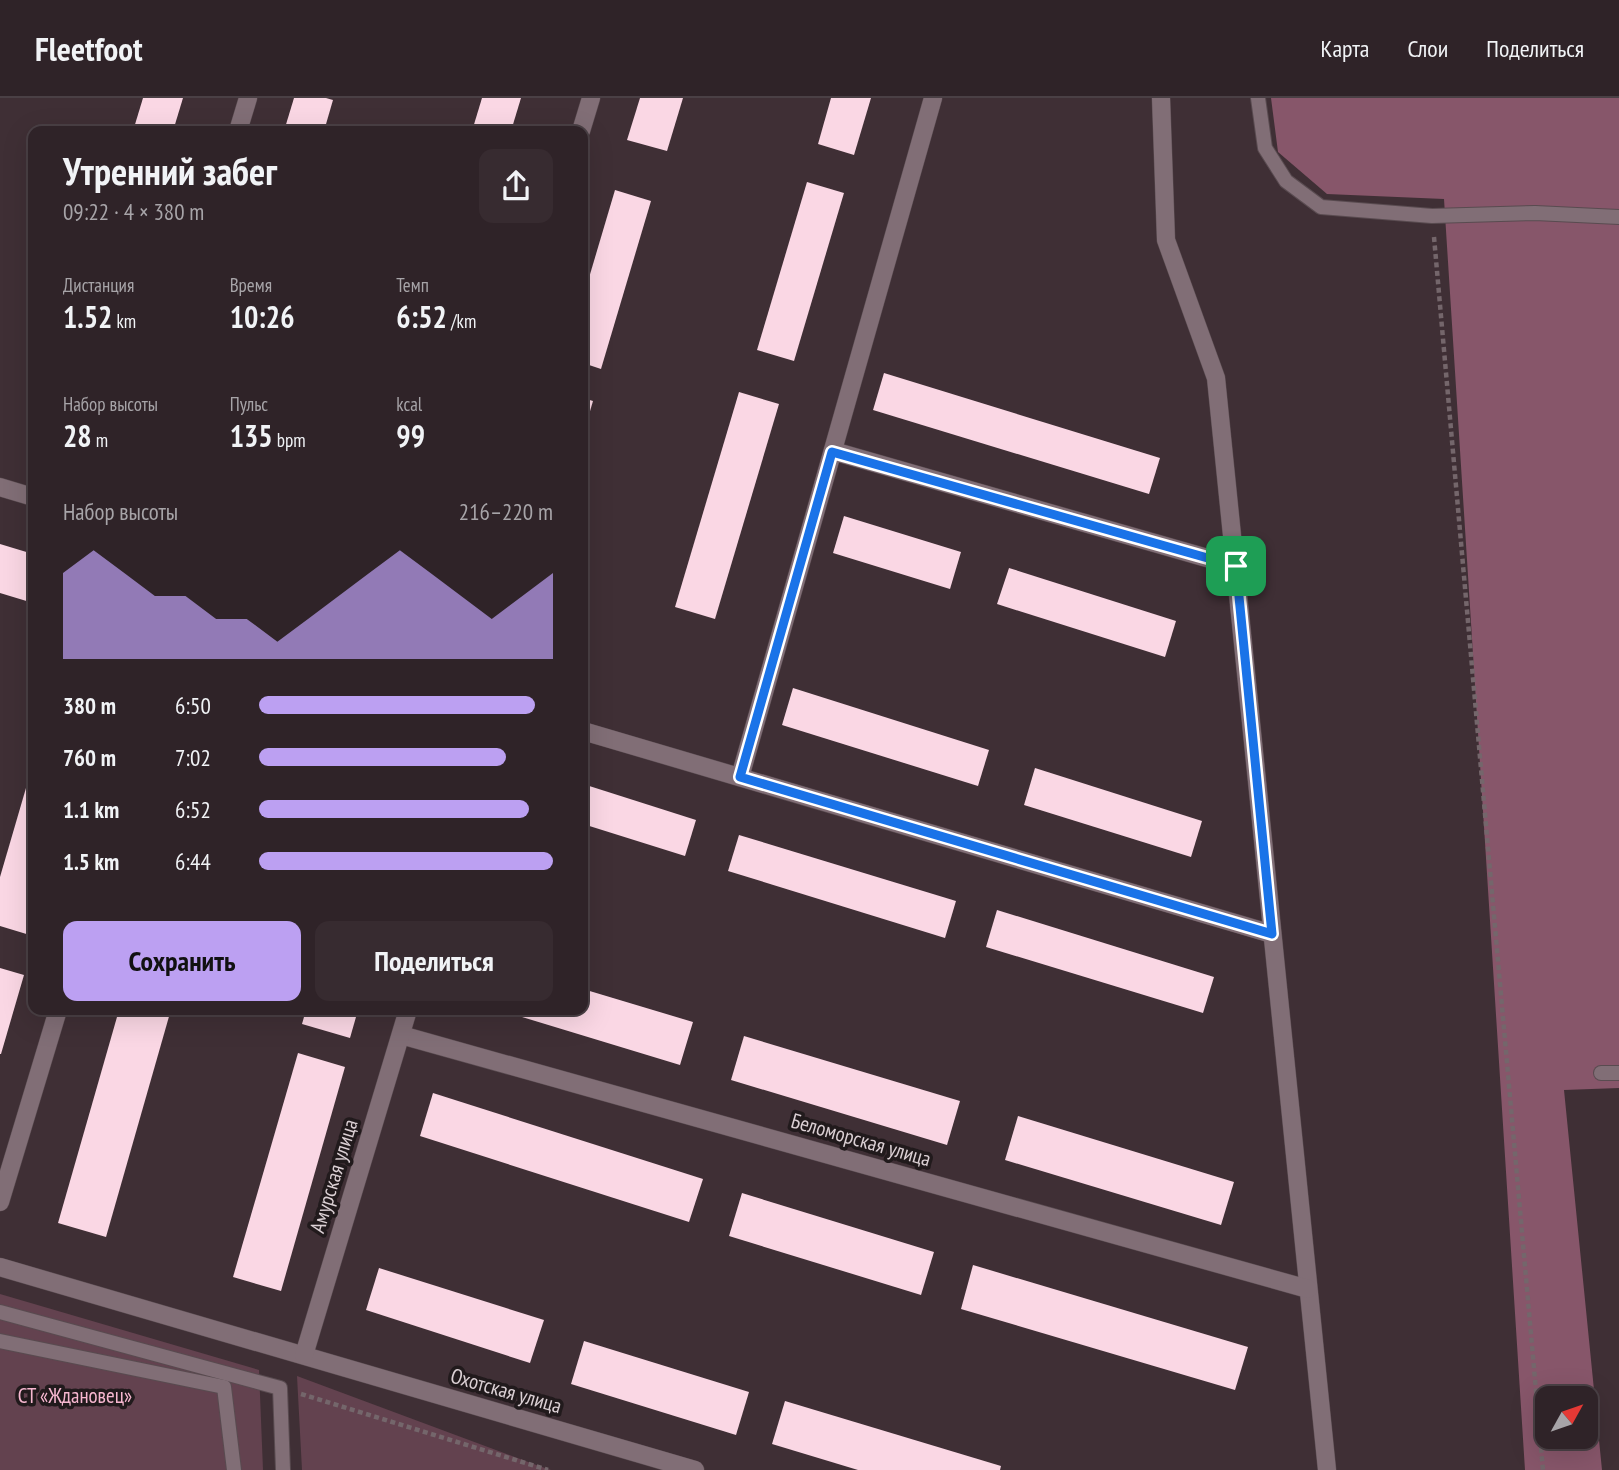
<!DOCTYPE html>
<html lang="ru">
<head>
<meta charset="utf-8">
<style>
	:root { --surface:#2f2328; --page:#372b30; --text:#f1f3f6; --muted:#a7a4a8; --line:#4a4045; --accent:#bca0f2 }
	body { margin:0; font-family:"PT Sans Narrow",sans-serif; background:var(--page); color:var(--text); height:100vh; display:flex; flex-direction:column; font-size:26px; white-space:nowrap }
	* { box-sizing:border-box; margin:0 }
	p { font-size:23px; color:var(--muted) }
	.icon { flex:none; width:38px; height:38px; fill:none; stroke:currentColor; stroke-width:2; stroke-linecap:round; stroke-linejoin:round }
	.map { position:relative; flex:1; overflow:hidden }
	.sheet { position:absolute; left:28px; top:28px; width:560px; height:889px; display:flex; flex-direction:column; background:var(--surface); border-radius:14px; box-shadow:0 7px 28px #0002,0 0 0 2px var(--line) }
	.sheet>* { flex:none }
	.needle { width:46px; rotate:50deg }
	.fabs { position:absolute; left:1535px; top:1288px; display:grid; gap:14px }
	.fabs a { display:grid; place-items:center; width:63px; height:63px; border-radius:14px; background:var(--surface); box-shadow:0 7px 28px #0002,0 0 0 2px var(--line); font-size:35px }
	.pin { position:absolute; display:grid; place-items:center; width:60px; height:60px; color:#fff; margin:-30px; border-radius:14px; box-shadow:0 4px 10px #0006 }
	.round { display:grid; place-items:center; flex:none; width:74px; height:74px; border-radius:14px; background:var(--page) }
	.headline { display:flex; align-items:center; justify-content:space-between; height:119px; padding:0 35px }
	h1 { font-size:38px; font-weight:800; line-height:52px }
	.metrics { display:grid; grid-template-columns:repeat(3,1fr); gap:10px; height:119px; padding:7px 35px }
	.metrics div { display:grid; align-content:center }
	.metrics b { font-size:30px; font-weight:800 }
	.metrics small { font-size:19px; font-weight:400 }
	.metrics p { font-size:19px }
	.chart { height:196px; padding:14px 35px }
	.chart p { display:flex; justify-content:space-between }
	.chart svg { width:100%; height:126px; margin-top:7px; fill:var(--accent); opacity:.7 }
	.action { display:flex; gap:14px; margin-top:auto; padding:14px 35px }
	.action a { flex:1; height:80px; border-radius:14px; background:var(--accent); color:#111; font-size:28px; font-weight:800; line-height:80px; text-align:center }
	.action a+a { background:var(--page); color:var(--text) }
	ul { padding:0 35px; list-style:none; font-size:23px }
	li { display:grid; grid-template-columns:112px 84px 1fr; align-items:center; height:52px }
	li i { height:18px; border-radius:9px; background:var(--accent) }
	header { display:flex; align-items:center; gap:42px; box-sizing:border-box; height:98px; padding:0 35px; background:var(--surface); border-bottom:2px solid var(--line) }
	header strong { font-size:33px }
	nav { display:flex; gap:38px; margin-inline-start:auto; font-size:24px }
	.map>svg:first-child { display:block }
	.green { fill:#63424f }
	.forest { fill:#87566a; fill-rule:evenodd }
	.building { fill:#fad7e4 }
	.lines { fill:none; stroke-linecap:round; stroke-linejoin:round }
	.lane-casing { stroke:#594b50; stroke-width:16 }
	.street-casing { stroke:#594b50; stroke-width:19 }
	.path { stroke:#74666b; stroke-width:4.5; stroke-dasharray:5 3.5; stroke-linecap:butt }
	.lane { stroke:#816e76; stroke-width:14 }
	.street { stroke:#816e76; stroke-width:18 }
	.route-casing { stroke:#fff; stroke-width:14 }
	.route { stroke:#1a73e8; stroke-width:9 }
	.labels { text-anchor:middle; stroke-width:7; stroke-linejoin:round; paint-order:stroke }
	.street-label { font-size:21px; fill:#dbd0d4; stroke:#211a1c }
	.park-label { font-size:21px; fill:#f7b7d0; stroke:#211a1c }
</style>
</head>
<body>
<header>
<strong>Fleetfoot</strong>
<nav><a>Карта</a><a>Слои</a><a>Поделиться</a></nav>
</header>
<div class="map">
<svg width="1619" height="1372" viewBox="0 0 1619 1372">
	<rect width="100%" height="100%" fill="#3f2f35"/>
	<g class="green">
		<polygon points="0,1196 259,1272 263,1372 0,1372"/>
		<polygon points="297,1278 539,1368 551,1372 302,1372"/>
	</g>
	<path class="forest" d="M1271 0H1619V990L1564 992 1602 1372H1525L1444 101 1327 96 1278 54ZM1547 1300H1586V1339H1547Z"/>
	<g class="building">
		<polygon points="143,0 183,0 173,33 133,33"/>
		<polygon points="294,0 326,0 333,2 324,33 284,33"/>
		<polygon points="482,0 521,0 511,33 472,33"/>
		<polygon points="640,0 683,0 667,53 627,42"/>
		<polygon points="831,0 871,0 854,57 818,46"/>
		<polygon points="807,84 844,95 794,263 757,252"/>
		<polygon points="615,92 651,103 601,271 583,265 583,200"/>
		<polygon points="884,275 1160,360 1149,396 873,312"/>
		<polygon points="739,294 779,306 715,521 675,509"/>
		<polygon points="583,300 593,303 583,337"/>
		<polygon points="844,418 961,454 950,491 833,455"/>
		<polygon points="0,446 33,456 33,505 0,495"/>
		<polygon points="1009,470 1176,523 1165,559 997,506"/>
		<polygon points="793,590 989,652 978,688 782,627"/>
		<polygon points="33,666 33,838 0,828 0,779"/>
		<polygon points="1035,670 1202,723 1191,759 1024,707"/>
		<polygon points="583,686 696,722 685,758 583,726"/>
		<polygon points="739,737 956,803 945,840 728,773"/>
		<polygon points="997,812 1214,879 1203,915 986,849"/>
		<polygon points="0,870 24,877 1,956 0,956"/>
		<polygon points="583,891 693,924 680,967 499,912 583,912"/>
		<polygon points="119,912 159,912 170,915 106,1139 58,1125"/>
		<polygon points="306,912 358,912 350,940 302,926"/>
		<polygon points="744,938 960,1003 947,1047 731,982"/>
		<polygon points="298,955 345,969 281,1193 233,1179"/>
		<polygon points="433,995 703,1081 689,1124 420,1038"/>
		<polygon points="1018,1018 1234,1084 1221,1127 1005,1062"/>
		<polygon points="742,1095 934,1154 921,1197 729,1138"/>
		<polygon points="973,1167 1248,1249 1235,1292 961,1211"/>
		<polygon points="379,1170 544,1222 530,1265 366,1212"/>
		<polygon points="584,1243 749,1294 736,1337 571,1286"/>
		<polygon points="785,1303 1001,1368 1000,1372 858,1372 772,1346"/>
	</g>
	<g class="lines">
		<g class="lane-casing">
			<g id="lane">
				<polyline points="1258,0 1265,50 1286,83 1321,109 1432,118 1535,115 1619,119"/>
				<polyline points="1601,975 1619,975"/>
				<polyline points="0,1214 280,1290 283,1372"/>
				<polyline points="0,1243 224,1289 234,1372"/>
			</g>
		</g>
		<g class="street-casing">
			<g id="street">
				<polyline points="1161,0 1166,142 1216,280 1327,1372"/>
				<polyline points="238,33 248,0"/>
				<polyline points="581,33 591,0"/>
				<polyline points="833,353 1235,468"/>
				<polyline points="0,389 33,399"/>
				<polyline points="583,633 1272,836"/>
				<polyline points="740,679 933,0"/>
				<polyline points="401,937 1308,1191"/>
				<polyline points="0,1104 58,912"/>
				<polyline points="0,1169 695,1372"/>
				<polyline points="304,1257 408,912"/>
			</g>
		</g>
		<g class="path">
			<polyline points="1434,139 1543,1372"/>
			<polyline points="301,1296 548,1372"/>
		</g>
		<use href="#lane" class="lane"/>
		<use href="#street" class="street"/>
	</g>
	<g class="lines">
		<g class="route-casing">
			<polygon id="route" points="832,354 1236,468 1272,836 740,679"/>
		</g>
		<use href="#route" class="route"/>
	</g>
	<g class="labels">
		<g class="street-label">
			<text transform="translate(861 1042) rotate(16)" y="7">Беломорская улица</text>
			<text transform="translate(334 1078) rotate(-73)" y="7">Амурская улица</text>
			<text transform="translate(506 1293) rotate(16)" y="7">Охотская улица</text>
		</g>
		<g class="park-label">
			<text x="75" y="1305">СТ «Ждановец»</text>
		</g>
	</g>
</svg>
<div class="fabs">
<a><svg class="needle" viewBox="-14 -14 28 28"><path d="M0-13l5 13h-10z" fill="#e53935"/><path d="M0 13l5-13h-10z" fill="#a7a4a8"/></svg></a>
</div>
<div class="pin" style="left:1236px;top:468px;background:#1e9e55"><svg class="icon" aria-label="arrive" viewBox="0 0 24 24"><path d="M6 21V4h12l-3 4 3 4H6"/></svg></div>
<section class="sheet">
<div class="headline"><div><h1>Утренний забег</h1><p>09:22 · 4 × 380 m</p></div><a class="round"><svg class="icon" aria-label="share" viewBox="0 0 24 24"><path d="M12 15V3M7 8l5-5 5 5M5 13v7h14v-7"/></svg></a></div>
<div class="metrics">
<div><p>Дистанция</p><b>1.52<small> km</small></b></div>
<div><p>Время</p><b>10:26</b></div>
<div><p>Темп</p><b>6:52<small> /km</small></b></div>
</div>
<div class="metrics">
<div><p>Набор высоты</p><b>28<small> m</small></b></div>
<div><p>Пульс</p><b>135<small> bpm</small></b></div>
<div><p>kcal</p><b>99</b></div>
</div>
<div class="chart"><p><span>Набор высоты</span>216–220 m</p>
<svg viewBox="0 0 160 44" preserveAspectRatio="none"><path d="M0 44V14L10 6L20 14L30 22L40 22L50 30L60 30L70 38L80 30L90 22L100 14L110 6L120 14L130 22L140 30L150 22L160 14V44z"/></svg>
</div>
<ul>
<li><b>380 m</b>6:50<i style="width:94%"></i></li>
<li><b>760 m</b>7:02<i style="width:84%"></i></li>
<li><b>1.1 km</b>6:52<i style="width:92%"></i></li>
<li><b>1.5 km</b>6:44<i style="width:100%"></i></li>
</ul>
<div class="action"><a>Сохранить</a><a>Поделиться</a></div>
</section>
</div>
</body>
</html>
